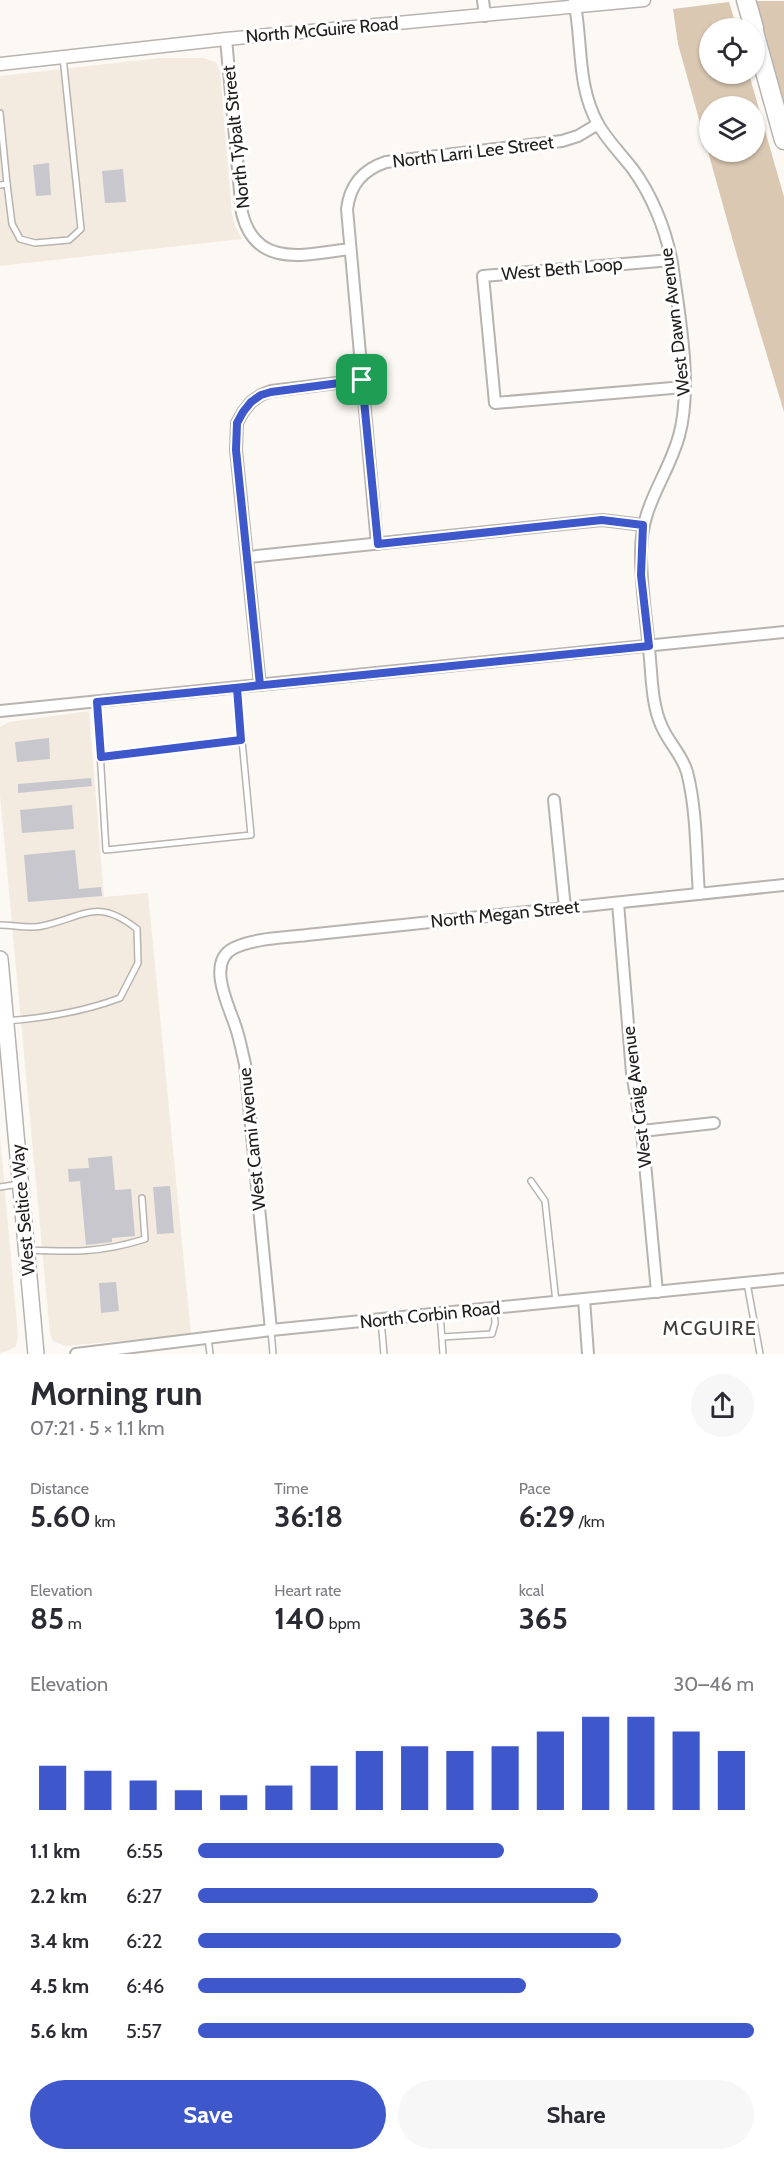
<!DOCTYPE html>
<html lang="en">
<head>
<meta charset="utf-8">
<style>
	:root { --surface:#fff; --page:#f7f7f7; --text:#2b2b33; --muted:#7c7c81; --accent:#3e58cb }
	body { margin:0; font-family:Cabin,sans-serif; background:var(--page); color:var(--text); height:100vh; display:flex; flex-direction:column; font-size:22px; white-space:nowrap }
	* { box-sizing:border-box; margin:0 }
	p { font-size:20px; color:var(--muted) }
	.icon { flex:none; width:33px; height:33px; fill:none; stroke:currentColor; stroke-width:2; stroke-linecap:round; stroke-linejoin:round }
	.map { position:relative; height:1354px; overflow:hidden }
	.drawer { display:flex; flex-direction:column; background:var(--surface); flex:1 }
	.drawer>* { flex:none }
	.controls { position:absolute; left:699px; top:18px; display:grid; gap:12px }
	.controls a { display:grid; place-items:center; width:66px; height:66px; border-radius:50%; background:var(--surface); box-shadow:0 2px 4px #0004; font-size:30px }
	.pin { position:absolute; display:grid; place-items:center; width:51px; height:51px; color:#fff; margin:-26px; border-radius:12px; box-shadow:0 3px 9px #0006 }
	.round { display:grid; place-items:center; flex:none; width:63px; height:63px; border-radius:32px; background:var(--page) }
	.head { display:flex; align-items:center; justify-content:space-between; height:102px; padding:0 30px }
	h1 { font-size:33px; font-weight:800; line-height:45px }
	.figures { display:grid; grid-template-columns:repeat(3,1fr); gap:9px; height:102px; padding:6px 30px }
	.figures div { display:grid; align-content:center }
	.figures b { font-size:30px; font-weight:800 }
	.figures small { font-size:16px; font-weight:400 }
	.figures p { font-size:16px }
	.chart { height:168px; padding:12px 30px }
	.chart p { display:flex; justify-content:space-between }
	.chart svg { width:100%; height:108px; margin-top:6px; stroke:var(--accent); stroke-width:6 }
	.action { display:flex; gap:12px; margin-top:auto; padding:12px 30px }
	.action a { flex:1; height:69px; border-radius:36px; background:var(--accent); color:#fff; font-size:24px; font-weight:800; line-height:69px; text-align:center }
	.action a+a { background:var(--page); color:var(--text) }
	ul { padding:0 30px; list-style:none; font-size:20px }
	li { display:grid; grid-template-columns:96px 72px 1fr; align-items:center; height:45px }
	li i { height:15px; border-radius:8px; background:var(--accent) }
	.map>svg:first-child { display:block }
	.built { fill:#f4ebe0 }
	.green { fill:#dac8b2; fill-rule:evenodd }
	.building { fill:#c7c7cd }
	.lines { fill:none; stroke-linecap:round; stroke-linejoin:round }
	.service-casing { stroke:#b7b3af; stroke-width:8 }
	.minor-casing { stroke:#b7b3af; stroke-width:14 }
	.tertiary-casing { stroke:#b7b3af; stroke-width:15 }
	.primary-casing { stroke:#b7b3af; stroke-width:18 }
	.motorway-casing { stroke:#b7b3af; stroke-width:21 }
	.service { stroke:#fff; stroke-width:5 }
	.minor { stroke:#fff; stroke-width:10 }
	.tertiary { stroke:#fff; stroke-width:12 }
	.primary { stroke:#fff; stroke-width:15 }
	.motorway { stroke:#fff; stroke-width:18 }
	.route-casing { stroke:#fff; stroke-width:12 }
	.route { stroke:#3e58cb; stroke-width:8 }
	.labels { text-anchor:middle; stroke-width:6; stroke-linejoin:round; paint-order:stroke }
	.street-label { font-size:18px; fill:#21201e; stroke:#fff }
	.neighbourhood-label { font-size:20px; letter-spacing:1.5px; fill:#3f3c38; stroke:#fff }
</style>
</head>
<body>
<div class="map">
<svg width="784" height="1354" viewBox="0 0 784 1354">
	<rect width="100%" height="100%" fill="#fcf8f4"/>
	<g class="built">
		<polygon points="160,58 204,58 217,63 220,71 232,215 235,226 242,239 0,266 0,76"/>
		<polygon points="89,711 104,897 148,893 191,1334 66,1346 53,1341 50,1334 0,795 0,727 9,722"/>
		<polygon points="0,1136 18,1335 16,1346 9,1350 0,1353"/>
	</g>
	<g class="green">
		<polygon points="754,1 784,1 784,115"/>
		<path d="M729 2 737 28H710V74H749L784 197V412L738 259 678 44 673 9ZM710 106H754V152H710Z"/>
	</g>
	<g class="building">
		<polygon points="49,163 51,195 36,196 33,165"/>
		<polygon points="123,169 126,202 105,203 102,171"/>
		<polygon points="49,738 50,759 17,762 15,742"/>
		<polygon points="91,778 92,786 18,793 18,784"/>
		<polygon points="72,805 74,829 22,833 20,810"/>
		<polygon points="75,850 79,889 101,887 102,896 28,902 24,855"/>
		<polygon points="112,1156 115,1190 131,1189 135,1236 112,1238 112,1242 86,1245 80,1181 69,1182 68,1169 89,1168 88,1158"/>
		<polygon points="170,1186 174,1233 157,1234 153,1187"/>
		<polygon points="116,1282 119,1311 101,1313 99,1283"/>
	</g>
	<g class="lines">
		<g class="service-casing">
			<g id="service">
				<polyline points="0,113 7,184"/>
				<polyline points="0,185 7,184 12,224 20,239 35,243 69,240 81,229 63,57"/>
				<polyline points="97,702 106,850 251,835 237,688"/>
				<polyline points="101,757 241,740"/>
				<path d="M0 925C13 925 29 929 42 926 84 917 97 897 137 929L138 963 120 998C83 1012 45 1018 6 1021"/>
				<polyline points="531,1181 545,1201 556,1302"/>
				<polyline points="0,1187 19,1184"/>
				<path d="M27 1250C73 1252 100 1253 145 1239L142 1198"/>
				<polyline points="747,1283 760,1354"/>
				<polyline points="440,1313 443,1354"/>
				<polyline points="381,1320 384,1354"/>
				<polyline points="271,1330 273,1354"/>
				<polyline points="442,1337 492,1334 495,1323 494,1308"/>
				<polyline points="208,1338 210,1354"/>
			</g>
		</g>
		<g class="minor-casing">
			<g id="minor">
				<polyline points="483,0 485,16"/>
				<path d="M574 0C583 42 576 84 598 124 607 140 621 154 632 168 652 195 666 230 672 263 679 314 693 386 679 436 667 479 640 505 641 555 641 586 646 618 649 649 652 674 651 704 662 727 669 743 682 755 687 772 697 811 696 854 699 894"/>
				<path d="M226 39 242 213C256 270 307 254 350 249"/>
				<polyline points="671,260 483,276 495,403 684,387"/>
				<path d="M377 544 347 209C350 185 362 170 386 162L562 141 578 136 598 124"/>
				<polyline points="248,557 602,520 643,525"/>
				<polyline points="260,685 236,450 237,423 243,412 251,402 261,395 271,391 362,380"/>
				<polyline points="0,711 784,632"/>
				<polyline points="554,800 565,908"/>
				<polyline points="618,903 632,1073 642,1131 657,1292"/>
				<polyline points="642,1131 714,1123"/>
				<polyline points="584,1299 588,1354"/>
				<path d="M271 1330 245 1064C242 1052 240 1040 236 1028 230 1008 205 962 234 948 255 938 283 938 307 935L784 885"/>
				<polyline points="76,1354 271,1330 784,1279"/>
			</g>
		</g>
		<g class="tertiary-casing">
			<polyline id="tertiary" points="0,64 226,39 644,0"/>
		</g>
		<g class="primary-casing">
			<polyline id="primary" points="0,959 36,1354"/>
		</g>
		<g class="motorway-casing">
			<g id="motorway">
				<polyline points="746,0 754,28"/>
				<polyline points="754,32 784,140"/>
			</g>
		</g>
		<use href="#service" class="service"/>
		<use href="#minor" class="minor"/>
		<use href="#tertiary" class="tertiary"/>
		<use href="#primary" class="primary"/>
		<use href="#motorway" class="motorway"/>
	</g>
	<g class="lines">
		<g class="route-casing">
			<path id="route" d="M362 380 271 392 261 395 251 402 243 412 237 423 236 450 260 685 237 688 241 740 101 757 97 702C281 684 465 664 649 646L641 575 643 525 602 520 378 544 362 380"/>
		</g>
		<use href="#route" class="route"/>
	</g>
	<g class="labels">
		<g class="street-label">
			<text transform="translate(322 30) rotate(-5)" y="6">North McGuire Road</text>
			<text transform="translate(236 137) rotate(-96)" y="6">North Tybalt Street</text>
			<text transform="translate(473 152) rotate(-7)" y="6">North Larri Lee Street</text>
			<text transform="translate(562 269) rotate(-5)" y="6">West Beth Loop</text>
			<text transform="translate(675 322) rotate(-97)" y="6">West Dawn Avenue</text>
			<text transform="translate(505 914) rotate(-6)" y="6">North Megan Street</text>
			<text transform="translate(637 1097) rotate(-97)" y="6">West Craig Avenue</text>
			<text transform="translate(252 1139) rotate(-96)" y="6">West Cami Avenue</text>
			<text transform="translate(23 1210) rotate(-95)" y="6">West Seltice Way</text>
			<text transform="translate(430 1315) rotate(-6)" y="6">North Corbin Road</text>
		</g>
		<g class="neighbourhood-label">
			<text x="710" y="1335">MCGUIRE</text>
		</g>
	</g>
</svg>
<div class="controls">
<a><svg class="icon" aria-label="locate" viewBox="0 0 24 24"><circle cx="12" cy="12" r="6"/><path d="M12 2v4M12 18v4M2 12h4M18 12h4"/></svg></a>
<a><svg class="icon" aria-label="layers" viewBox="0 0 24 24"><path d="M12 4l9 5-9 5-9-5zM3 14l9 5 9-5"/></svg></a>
</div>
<div class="pin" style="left:362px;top:380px;background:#1e9e55"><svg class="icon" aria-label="arrive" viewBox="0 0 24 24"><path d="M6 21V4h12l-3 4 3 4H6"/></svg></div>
</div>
<section class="drawer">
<div class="head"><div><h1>Morning run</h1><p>07:21 · 5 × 1.1 km</p></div><a class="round"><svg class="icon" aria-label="share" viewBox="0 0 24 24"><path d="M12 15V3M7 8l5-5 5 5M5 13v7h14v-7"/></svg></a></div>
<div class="figures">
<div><p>Distance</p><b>5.60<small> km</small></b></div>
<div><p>Time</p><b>36:18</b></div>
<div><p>Pace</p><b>6:29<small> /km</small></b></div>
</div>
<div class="figures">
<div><p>Elevation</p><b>85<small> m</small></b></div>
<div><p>Heart rate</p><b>140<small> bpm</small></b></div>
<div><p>kcal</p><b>365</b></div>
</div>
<div class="chart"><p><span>Elevation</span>30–46 m</p>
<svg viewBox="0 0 160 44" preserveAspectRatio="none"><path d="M5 44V26M15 44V28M25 44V32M35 44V36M45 44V38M55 44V34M65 44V26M75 44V20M85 44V18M95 44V20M105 44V18M115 44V12M125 44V6M135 44V6M145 44V12M155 44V20"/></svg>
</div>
<ul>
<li><b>1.1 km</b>6:55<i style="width:55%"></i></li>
<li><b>2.2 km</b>6:27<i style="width:72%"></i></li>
<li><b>3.4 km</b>6:22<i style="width:76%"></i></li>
<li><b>4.5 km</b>6:46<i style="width:59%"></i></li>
<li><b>5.6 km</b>5:57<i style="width:100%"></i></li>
</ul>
<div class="action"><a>Save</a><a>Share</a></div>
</section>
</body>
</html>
